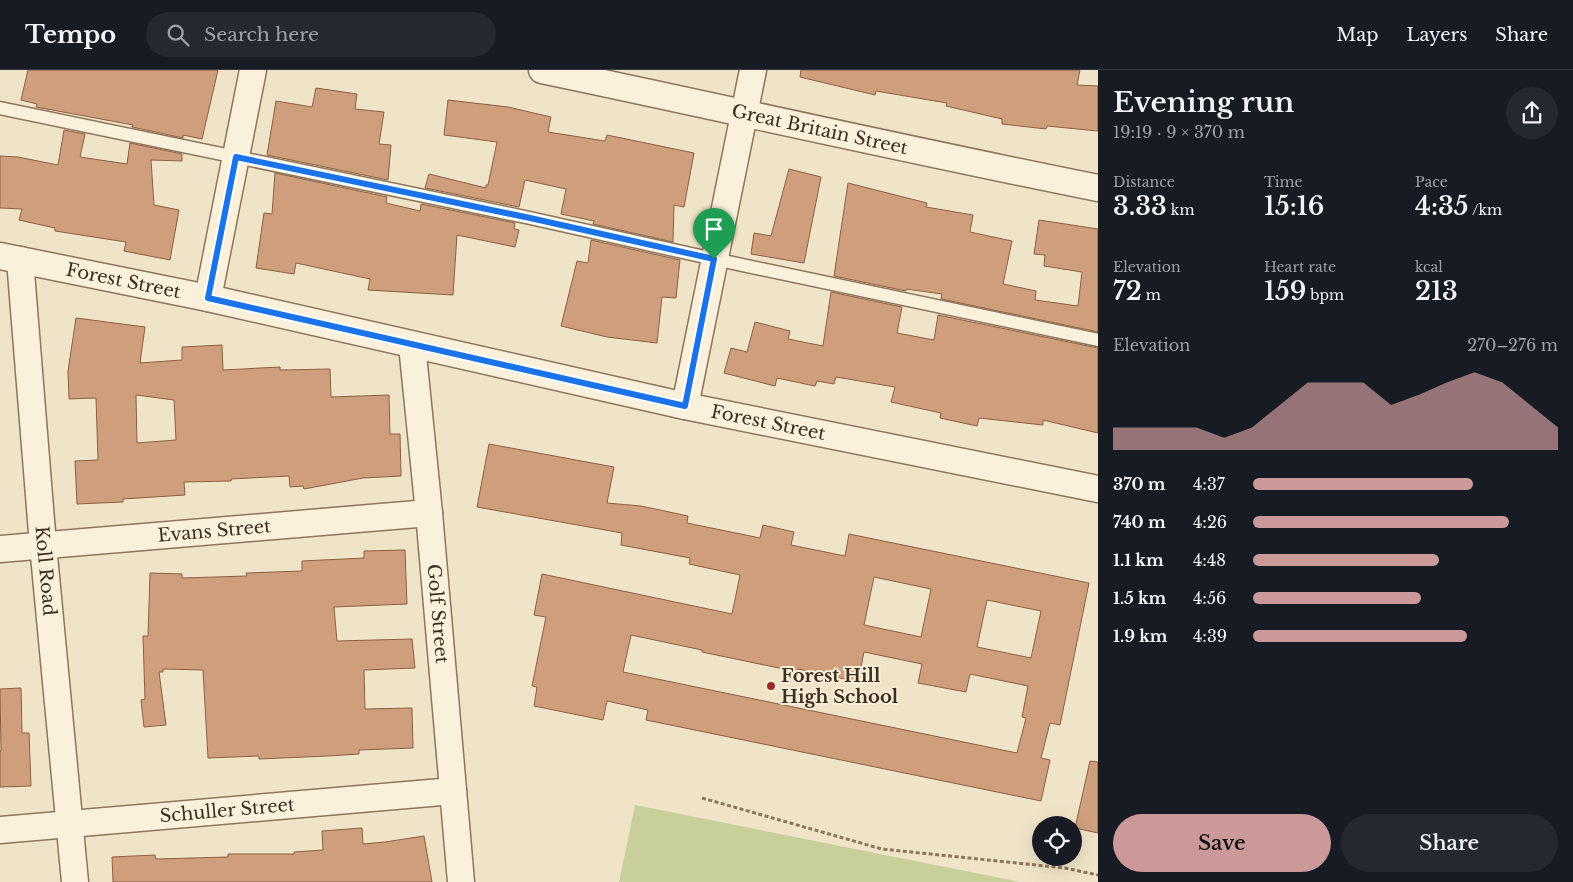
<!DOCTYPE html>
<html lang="en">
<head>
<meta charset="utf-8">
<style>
	:root { --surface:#171b24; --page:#242831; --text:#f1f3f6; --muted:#9ea1a6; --line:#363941; --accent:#cc999b }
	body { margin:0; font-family:"Libre Baskerville",serif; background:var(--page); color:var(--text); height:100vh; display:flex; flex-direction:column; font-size:19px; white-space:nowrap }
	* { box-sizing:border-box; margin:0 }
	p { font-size:16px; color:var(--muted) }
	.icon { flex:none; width:28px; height:28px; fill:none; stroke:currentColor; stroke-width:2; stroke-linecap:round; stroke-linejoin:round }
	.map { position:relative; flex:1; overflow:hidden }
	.drawer { display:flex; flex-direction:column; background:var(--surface); width:475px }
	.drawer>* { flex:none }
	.controls { position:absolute; left:1032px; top:746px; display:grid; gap:10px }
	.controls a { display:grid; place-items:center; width:50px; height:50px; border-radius:50%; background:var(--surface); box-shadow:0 5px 20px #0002; font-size:25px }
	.pin { position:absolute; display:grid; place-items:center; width:42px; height:42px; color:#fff; margin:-51px -21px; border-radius:50% 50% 50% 0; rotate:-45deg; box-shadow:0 0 5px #0007 }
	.pin .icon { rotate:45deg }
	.round { display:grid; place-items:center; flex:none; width:52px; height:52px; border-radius:26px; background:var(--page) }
	.headline { display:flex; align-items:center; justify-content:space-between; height:85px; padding:0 15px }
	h1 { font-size:28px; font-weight:600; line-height:38px }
	.metrics { display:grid; grid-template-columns:repeat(3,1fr); gap:8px; height:85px; padding:5px 15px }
	.metrics div { display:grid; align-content:center }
	.metrics b { font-size:25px; font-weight:600 }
	.metrics small { font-size:14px; font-weight:400 }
	.metrics p { font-size:14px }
	.chart { height:140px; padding:10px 15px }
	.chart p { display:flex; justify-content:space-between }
	.chart svg { width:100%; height:90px; margin-top:5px; fill:var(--accent); opacity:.7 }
	.button { display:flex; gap:10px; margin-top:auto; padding:10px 15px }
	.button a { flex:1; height:58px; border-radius:30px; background:var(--accent); color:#111; font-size:20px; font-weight:600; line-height:58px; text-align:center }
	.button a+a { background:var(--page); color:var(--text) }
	ul { padding:0 15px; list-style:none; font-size:16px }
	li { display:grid; grid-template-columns:80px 60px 1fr; align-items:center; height:38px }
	li i { height:12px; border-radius:6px; background:var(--accent) }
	header { display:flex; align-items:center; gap:30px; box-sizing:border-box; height:70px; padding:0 25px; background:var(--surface); border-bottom:1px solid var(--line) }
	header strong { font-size:24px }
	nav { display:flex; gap:28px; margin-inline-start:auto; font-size:18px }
	.search { width:350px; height:45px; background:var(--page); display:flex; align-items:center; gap:12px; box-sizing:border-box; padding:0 18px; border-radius:28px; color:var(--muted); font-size:19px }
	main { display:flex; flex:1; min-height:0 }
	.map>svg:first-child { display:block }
	.green { fill:#c9cf9b }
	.building { fill:#cf9f7d; stroke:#8d5f41; fill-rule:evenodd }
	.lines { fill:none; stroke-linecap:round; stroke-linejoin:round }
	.lane-casing { stroke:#8d765c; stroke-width:15 }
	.street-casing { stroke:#8d765c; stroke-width:29 }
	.path { stroke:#8d765c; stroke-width:3; stroke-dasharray:4 2.5; stroke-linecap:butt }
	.lane { stroke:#faf1dc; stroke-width:12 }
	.street { stroke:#faf1dc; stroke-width:26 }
	.route-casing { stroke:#fff; stroke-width:10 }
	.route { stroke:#1a73e8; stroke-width:6 }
	.poi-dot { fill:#9e2a2b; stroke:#f7eed8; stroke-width:2 }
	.labels { text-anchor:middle; stroke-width:4; stroke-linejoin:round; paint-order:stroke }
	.street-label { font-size:18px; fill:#3d2e20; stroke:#f7eed8 }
	.poi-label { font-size:18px; font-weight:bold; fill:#3d2e20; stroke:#f7eed8; text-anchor:start }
</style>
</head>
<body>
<header>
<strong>Tempo</strong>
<div class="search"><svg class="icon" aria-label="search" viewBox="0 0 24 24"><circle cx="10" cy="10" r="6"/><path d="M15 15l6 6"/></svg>Search here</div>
<nav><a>Map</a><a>Layers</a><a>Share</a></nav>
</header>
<main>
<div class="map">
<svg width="1098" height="812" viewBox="0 0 1098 812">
	<rect width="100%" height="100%" fill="#f0e4c8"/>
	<polygon class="green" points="635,735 1020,812 619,812"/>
	<g class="building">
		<polygon points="28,0 218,0 202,69 183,65 183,68 132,57 133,55 36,37 37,34 21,30"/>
		<polygon points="801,0 1080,0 1077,15 1098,16 1098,61 1047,56 1046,59 1002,54 1002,49 946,36 947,33 876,21 875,25 800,7"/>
		<polygon points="316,18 357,24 355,39 384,42 379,74 391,75 388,110 267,85 276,31 312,37"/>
		<polygon points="448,30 508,37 551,47 548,62 605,71 607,65 694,83 684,137 674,135 673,172 593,154 594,151 561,144 566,119 525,110 519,137 425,118 429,104 486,118 486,115 488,115 497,72 444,65"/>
		<polygon points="64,60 85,64 80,87 127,94 130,73 182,84 182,91 151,90 154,135 179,140 170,190 124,181 126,172 55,161 55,158 19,150 22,139 0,138 0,86 18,87 58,95"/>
		<polygon points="789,99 821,107 804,193 751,184 754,163 771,166"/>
		<polygon points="275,103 387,127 386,133 420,141 421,134 515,153 514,159 519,160 515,177 457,165 453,225 368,220 370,209 296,193 294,204 256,198 264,143 272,144"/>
		<polygon points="848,113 927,133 926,137 973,145 970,162 1012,171 1003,214 1036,221 1035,230 1078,236 1082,202 1044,196 1045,185 1034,184 1039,150 1098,159 1098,262 941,229 942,224 906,219 906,221 834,206"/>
		<polygon points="591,170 680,190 676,228 662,227 657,273 607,267 561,256 577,191 588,193"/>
		<polygon points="831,222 902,237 897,263 934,270 938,245 1098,278 1098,363 1043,350 1043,355 979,348 977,356 940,348 941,343 891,332 895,317 836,307 834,314 817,311 815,316 777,308 775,316 724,303 731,278 747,282 755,252 790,261 788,269 823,276"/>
		<path d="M76 248 145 257 140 293 182 290V277L222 275 223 300 280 297V300L330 299 331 327 389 325 390 364H400L401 406 363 408 304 419 303 416 290 417 289 406 231 409V411L184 412 185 425 123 429V432L77 434 75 391 98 390 96 328 69 329 68 301ZM136 325 174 330 176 370 137 373Z"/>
		<path d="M489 374 614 397 607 433 641 436 688 446 687 453 760 468 763 455 794 462 791 475 845 486 849 464 1089 513 1060 655 1050 653 1041 688 1050 690 1041 731 646 650 648 640 607 631 603 650 534 636 537 617 532 616 546 547 534 545 542 504 732 544 740 505 689 494 690 488 621 475 622 463 477 437ZM874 507 931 519 921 567 864 555ZM987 530 1041 541 1031 588 977 577ZM631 565 702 580V582L798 602V599L858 612 864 582 922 594 918 613 966 622 970 604 1028 616 1022 647 1026 648 1017 683 623 602Z"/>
		<polygon points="405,480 407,534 334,537 337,571 412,569 415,598 364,600 365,639 412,638 413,678 359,680 359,684 328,686 259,689 259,686 208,688 203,600 163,599 163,602 159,602 166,655 144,657 141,630 145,629 143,566 148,566 150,503 182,504 182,508 247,506 246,503 302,501 302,491 364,488 364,481"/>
		<polygon points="21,618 22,663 29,663 31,716 0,717 0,681 1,681 0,619"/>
		<polygon points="1090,691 1098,692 1098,763 1075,758"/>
		<polygon points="362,758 363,774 385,772 424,766 432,812 113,812 112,787 155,785 156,789 228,787 228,784 294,784 294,782 323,780 322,761"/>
	</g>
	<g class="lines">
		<g class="lane-casing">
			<polyline id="lane" points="0,38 530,148 714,189 1098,270"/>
		</g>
		<g class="street-casing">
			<g id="street">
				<path id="s1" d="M542 0C728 39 912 81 1098 118"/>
				<path id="s2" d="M0 186 208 228 685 336 1098 419"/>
				<path id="s3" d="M20 190 43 475 75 812"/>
				<polyline points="208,228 253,0"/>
				<path id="s4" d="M412 275 429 443 461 812"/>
				<polyline points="685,336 753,0"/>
				<path id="s5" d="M0 479 429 443"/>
				<path id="s6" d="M0 760 453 721"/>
			</g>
		</g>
		<polyline class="path" points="702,728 882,779 1065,798 1098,805"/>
		<use href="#lane" class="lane"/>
		<use href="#street" class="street"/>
	</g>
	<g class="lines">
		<g class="route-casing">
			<polygon id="route" points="236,87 530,148 714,189 685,336 208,228"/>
		</g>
		<use href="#route" class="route"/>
	</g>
	<circle class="poi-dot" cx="771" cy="616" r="5"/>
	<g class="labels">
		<g class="street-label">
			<text dy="6" stroke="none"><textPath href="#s1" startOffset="284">Great Britain Street</textPath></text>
			<text dy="6" stroke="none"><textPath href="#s2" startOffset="126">Forest Street</textPath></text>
			<text dy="6" stroke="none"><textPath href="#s2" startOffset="786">Forest Street</textPath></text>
			<text dy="6" stroke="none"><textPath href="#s5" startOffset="215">Evans Street</textPath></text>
			<text dy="6" stroke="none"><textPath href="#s3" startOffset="312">Koll Road</textPath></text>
			<text dy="6" stroke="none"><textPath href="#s4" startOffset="270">Golf Street</textPath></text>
			<text dy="6" stroke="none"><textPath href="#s6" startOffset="228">Schuller Street</textPath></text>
		</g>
		<g class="poi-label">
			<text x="781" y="612">Forest Hill<tspan x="781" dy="21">High School</tspan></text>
		</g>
	</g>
</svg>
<div class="controls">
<a><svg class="icon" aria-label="locate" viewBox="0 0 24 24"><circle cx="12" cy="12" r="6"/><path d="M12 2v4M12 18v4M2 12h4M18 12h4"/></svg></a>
</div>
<div class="pin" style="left:714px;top:189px;background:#1e9e55"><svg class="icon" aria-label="arrive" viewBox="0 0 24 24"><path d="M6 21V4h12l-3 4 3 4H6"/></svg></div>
</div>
<section class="drawer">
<div class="headline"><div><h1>Evening run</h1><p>19:19 · 9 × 370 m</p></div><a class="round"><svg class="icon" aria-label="share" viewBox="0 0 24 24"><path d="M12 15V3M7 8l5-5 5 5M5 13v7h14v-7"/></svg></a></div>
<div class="metrics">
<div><p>Distance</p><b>3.33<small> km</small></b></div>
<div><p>Time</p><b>15:16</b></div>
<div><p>Pace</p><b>4:35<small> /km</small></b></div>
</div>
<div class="metrics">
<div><p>Elevation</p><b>72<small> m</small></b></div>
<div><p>Heart rate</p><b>159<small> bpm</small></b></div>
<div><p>kcal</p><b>213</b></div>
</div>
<div class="chart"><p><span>Elevation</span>270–276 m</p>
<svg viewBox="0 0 160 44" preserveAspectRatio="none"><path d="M0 44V33L10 33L20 33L30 33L40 38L50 33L60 22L70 11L80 11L90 11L100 22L110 17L120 11L130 6L140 11L150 22L160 33V44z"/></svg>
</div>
<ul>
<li><b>370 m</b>4:37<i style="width:72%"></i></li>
<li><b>740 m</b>4:26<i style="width:84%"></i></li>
<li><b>1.1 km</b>4:48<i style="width:61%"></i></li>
<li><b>1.5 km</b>4:56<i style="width:55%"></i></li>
<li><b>1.9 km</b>4:39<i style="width:70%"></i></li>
</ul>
<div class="button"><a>Save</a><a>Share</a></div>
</section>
</main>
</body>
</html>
